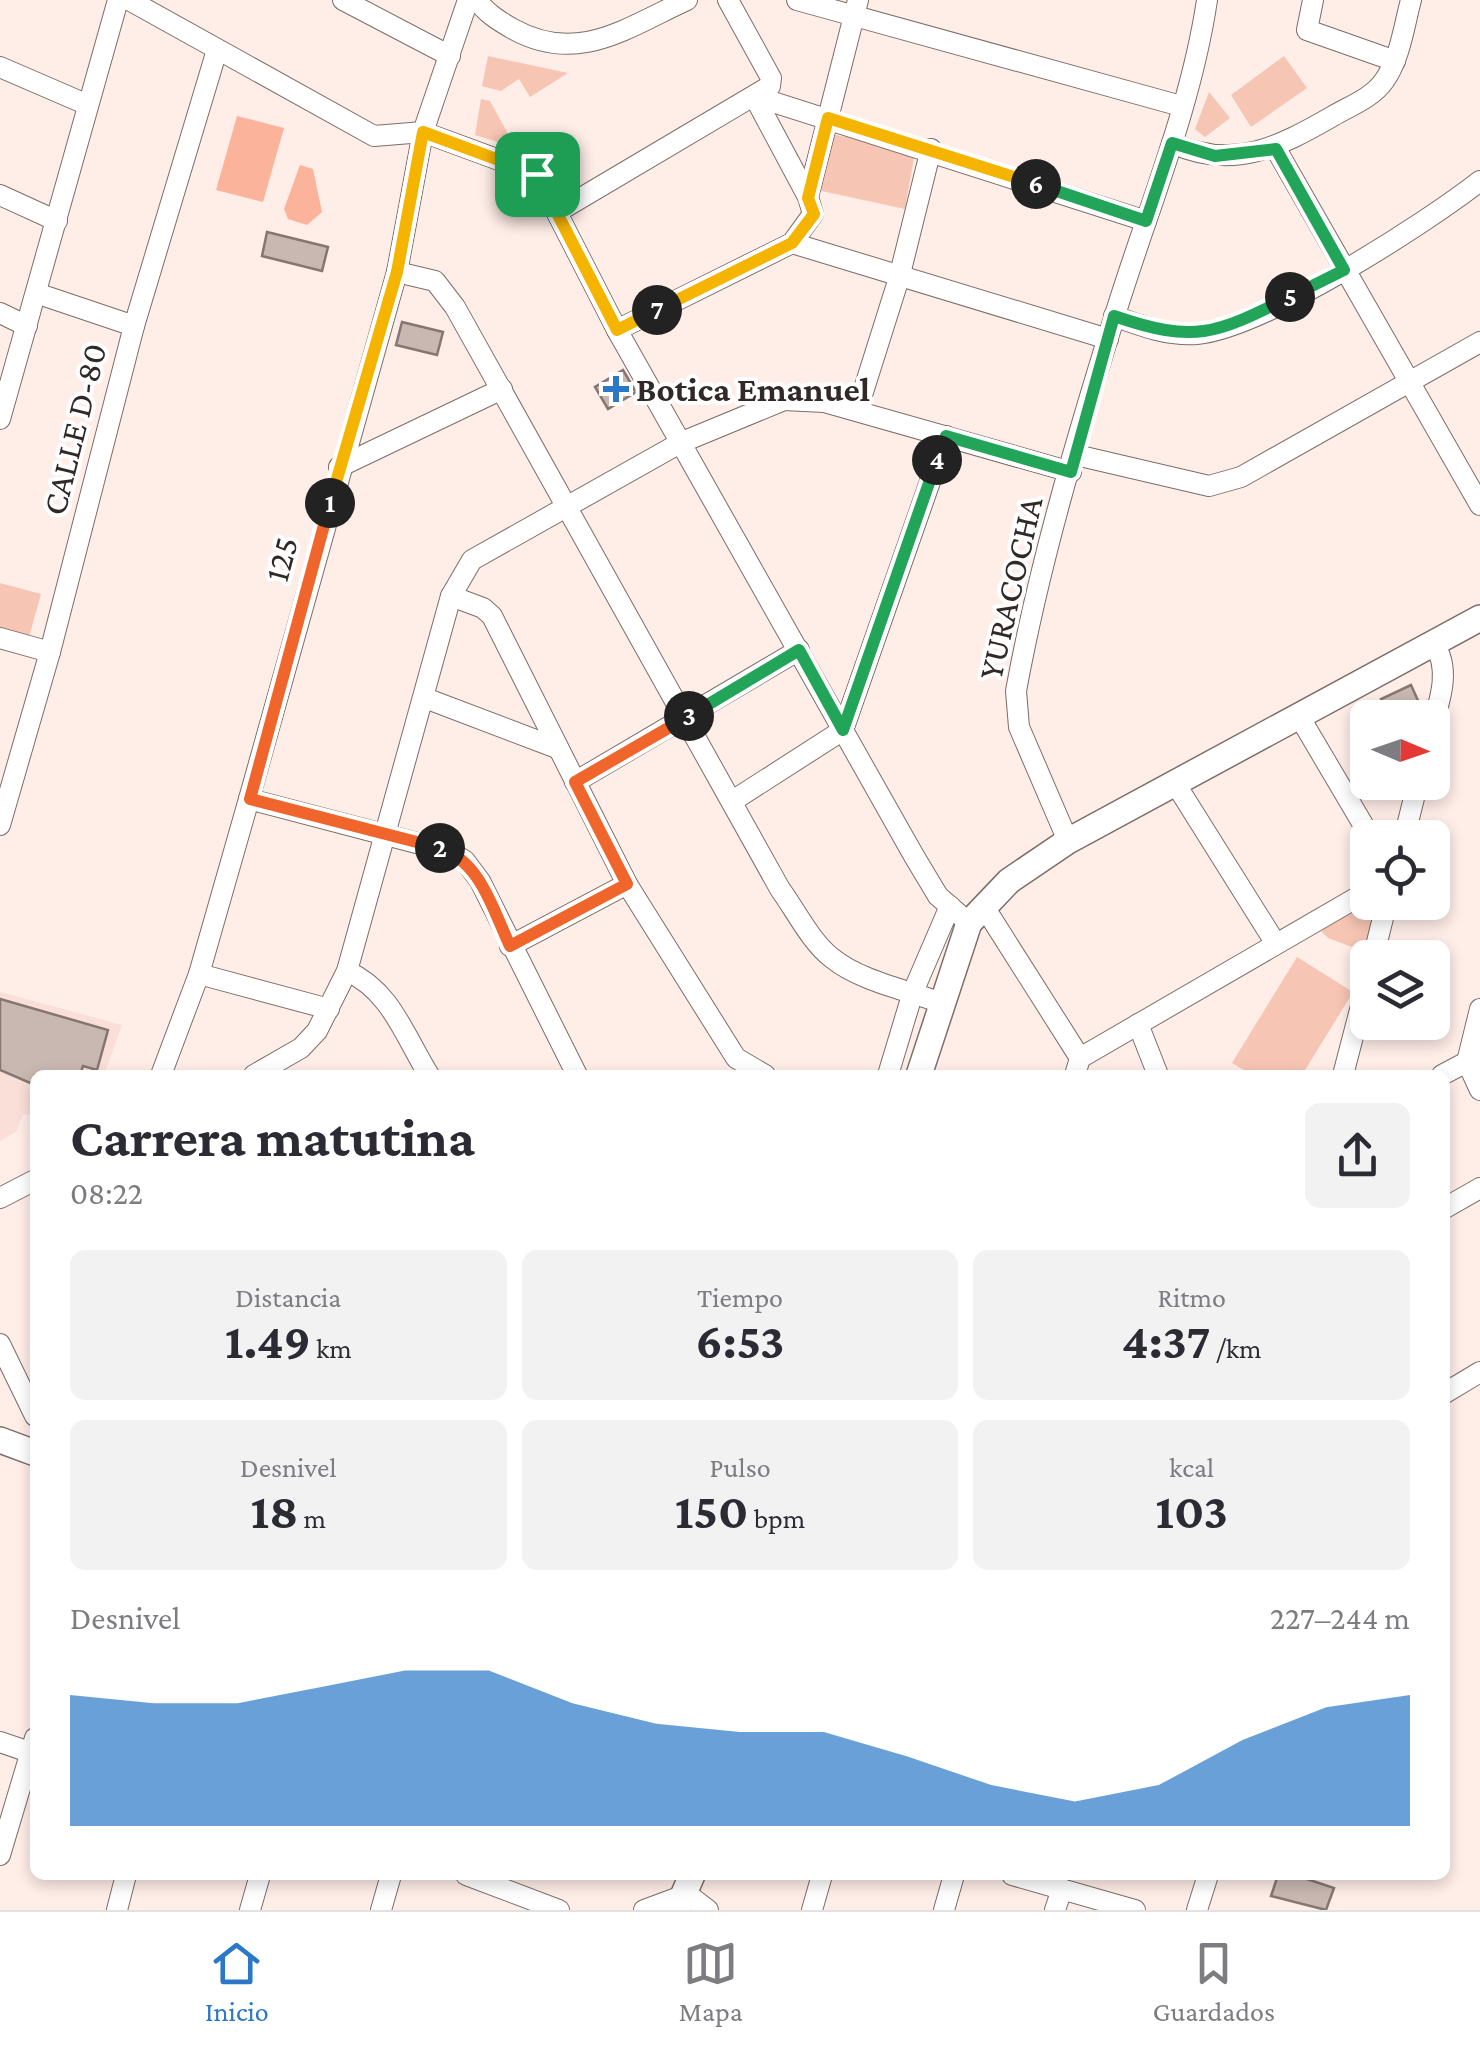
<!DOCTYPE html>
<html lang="es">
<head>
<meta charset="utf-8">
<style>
	:root { --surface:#fff; --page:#f2f2f3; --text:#2b2b33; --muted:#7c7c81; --line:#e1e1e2; --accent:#2a78c7 }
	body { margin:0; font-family:"Crimson Pro",serif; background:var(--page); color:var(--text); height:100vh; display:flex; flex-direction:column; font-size:38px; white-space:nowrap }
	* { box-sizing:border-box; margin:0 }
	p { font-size:32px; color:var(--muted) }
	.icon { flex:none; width:55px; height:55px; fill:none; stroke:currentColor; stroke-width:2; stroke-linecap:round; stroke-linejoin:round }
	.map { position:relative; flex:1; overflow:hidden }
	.sheet { position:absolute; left:30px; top:1070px; width:1420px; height:810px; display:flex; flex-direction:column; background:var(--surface); border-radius:15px; box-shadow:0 5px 15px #0003 }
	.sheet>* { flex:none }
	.needle { width:65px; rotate:92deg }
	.controls { position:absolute; left:1350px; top:700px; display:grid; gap:20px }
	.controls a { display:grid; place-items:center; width:100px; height:100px; border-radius:15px; background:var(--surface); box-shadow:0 5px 15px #0003; font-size:50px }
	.pin { position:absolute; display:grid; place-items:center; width:85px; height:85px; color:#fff; margin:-42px; border-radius:20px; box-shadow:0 5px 15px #0006 }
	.km { position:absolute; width:50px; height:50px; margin:-25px; border-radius:50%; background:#222; color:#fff; font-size:28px; line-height:50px; text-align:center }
	.round { display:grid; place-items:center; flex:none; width:105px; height:105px; border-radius:15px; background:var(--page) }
	.headline { display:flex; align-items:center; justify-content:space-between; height:170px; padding:0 40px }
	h1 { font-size:55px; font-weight:700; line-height:75px }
	.metrics { display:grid; grid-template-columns:repeat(3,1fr); gap:15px; height:170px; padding:10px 40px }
	.metrics div { display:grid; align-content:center; border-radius:15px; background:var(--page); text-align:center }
	.metrics b { font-size:50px; font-weight:700 }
	.metrics small { font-size:28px; font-weight:400 }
	.metrics p { font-size:28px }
	.chart { height:280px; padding:20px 40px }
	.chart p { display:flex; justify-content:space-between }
	.chart svg { width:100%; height:180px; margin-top:10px; fill:var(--accent); opacity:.7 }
	.dock { display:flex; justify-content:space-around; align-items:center; height:140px; border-top:2px solid var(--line); background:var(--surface); font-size:28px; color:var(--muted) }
	.dock a { display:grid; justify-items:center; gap:5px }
	.dock .active { color:var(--accent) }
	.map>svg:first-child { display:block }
	.built { fill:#f9dfd7 }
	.green { fill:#f7c5b4 }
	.water { fill:#fcb39b }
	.building { fill:#c9b8b2; stroke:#867671; stroke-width:2.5 }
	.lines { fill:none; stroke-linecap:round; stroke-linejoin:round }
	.minor-casing { stroke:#7c6d68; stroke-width:22 }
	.major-casing { stroke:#7c6d68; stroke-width:28 }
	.minor { stroke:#fff; stroke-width:20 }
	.major { stroke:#fff; stroke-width:25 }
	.split-1-casing { stroke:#fff; stroke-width:20 }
	.split-2-casing { stroke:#fff; stroke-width:20 }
	.split-3-casing { stroke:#fff; stroke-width:20 }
	.split-4-casing { stroke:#fff; stroke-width:20 }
	.split-5-casing { stroke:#fff; stroke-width:20 }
	.split-6-casing { stroke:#fff; stroke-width:20 }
	.split-7-casing { stroke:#fff; stroke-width:20 }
	.split-8-casing { stroke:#fff; stroke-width:20 }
	.split-1 { stroke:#f5b400; stroke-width:12 }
	.split-2 { stroke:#f0652b; stroke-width:12 }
	.split-3 { stroke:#f0652b; stroke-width:12 }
	.split-4 { stroke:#22a559; stroke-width:12 }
	.split-5 { stroke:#22a559; stroke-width:12 }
	.split-6 { stroke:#22a559; stroke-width:12 }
	.split-7 { stroke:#f5b400; stroke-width:12 }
	.split-8 { stroke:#f5b400; stroke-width:12 }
	.poi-dot { fill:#2a78c7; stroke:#fff; stroke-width:4 }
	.labels { text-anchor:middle; stroke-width:8; stroke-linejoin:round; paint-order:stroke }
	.poi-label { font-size:35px; font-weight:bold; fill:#302927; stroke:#fff; text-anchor:start }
	.street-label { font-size:35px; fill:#302927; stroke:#fff }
</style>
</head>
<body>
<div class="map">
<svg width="1480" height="1910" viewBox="0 0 1480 1910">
	<rect width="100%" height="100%" fill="#ffede7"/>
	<polygon class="built" points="0,992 122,1025 104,1075 35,1075 35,1116 23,1114 16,1132 0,1141"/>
	<g class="green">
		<polygon points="488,56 568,73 530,97 519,79 501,91 482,86"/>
		<polygon points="1284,56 1307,88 1251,127 1231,95"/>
		<polygon points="1209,92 1230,118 1205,137 1195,129"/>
		<polygon points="481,99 490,101 516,148 475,135"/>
		<polygon points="827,133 915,152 905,209 817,190"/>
		<polygon points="0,583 41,594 29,637 0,629"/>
		<polygon points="1368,903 1382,910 1368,953 1328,938 1319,929"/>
		<polygon points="1297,957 1353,992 1302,1075 1252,1075 1232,1063"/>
	</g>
	<g class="water">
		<polygon points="237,116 284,128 263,202 216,190"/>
		<polygon points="300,165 313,169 322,212 307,225 288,219 284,209"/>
	</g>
	<g class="building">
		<polygon points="267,232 328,247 322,271 262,256"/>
		<polygon points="402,322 443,332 437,355 396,345"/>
		<polygon points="623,370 636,392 608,409 595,387"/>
		<polygon points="1411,685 1420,705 1390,718 1381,699"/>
		<polygon points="0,999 108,1030 97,1070 83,1066 80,1075 35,1075 35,1085 0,1070"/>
		<polygon points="1278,1875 1295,1875 1334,1888 1326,1910 1271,1896"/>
	</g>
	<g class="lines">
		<g class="minor-casing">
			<g id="minor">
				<polyline points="129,0 374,136 423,132 537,174 617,330 914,856 938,896 969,923"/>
				<polyline points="343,0 450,56"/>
				<path d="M477 0C486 13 499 21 513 29 578 65 626 28 687 0"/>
				<polyline points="797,0 1181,106"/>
				<polyline points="1313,0 1307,30 1395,61"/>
				<polyline points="0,67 88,105"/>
				<polyline points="754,96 1146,221"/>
				<path d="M1172 143C1233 171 1279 147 1333 116 1350 106 1372 98 1384 81 1400 59 1404 26 1411 0"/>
				<polyline points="1276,149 1480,505"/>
				<polyline points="0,195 57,221"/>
				<polyline points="808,197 858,0"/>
				<polyline points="559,211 770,86 771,78 728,0"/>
				<polyline points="792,243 1108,339"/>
				<path d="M397 272 435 281 455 307 780 889C796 911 811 942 832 958 860 981 907 990 941 1003"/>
				<polyline points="36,293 134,326"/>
				<polyline points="0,313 27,326"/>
				<path d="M1114 316C1141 326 1167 336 1197 334 1263 328 1425 224 1480 181"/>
				<polyline points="617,330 792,243 813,214 808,197 754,96"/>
				<polyline points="857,411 899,278 931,149"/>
				<polyline points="0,419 118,0"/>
				<polyline points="1076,455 1209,486 1241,477 1480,342"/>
				<polyline points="339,467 502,389"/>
				<polyline points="451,596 483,608 492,616 627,884 736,1058 765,1075"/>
				<polyline points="0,638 50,652"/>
				<polyline points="425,698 554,747"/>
				<polyline points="1299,716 1371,838"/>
				<path d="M1432 727C1440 700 1451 669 1434 644"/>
				<polyline points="575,782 799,650"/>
				<polyline points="1175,783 1276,944"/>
				<polyline points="249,799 451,852 465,861 480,881 577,1075"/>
				<polyline points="734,800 843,730 946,436"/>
				<polyline points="0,825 50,652 134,326 217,50"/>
				<polyline points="1404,838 1418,782"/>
				<path d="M1068 841 1019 727 1016 691C1039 565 1077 437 1115 315 1147 211 1191 108 1207 0"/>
				<polyline points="983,905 1080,1058"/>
				<polyline points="510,946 627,884"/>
				<polyline points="1373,958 1387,902"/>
				<path d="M347 971C391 991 404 1035 429 1075"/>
				<polyline points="199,974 329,1009"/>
				<polyline points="1480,1009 1467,1062 1480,1090"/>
				<polyline points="1138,1024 1158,1075"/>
				<polyline points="161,1075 199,974 249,799 397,272 423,132 468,0"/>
				<polyline points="254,1075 301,1048 317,1031 347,971 451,596 472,560 680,443 784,400 824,402 1071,472"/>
				<polyline points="888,1075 913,992 950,906"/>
				<polyline points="1075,1075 1080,1058 1368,891"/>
				<polyline points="1343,1075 1368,979"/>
				<polyline points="1442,1075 1476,1057"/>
				<polyline points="0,1198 35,1180"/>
				<polyline points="1445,1208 1480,1188"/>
				<polyline points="0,1344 35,1416"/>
				<polyline points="1445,1393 1480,1372"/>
				<polyline points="0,1742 35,1754"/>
				<polyline points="0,1855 35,1738"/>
				<polyline points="466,1875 559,1910"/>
				<polyline points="1012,1875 1135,1910"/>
				<polyline points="117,1910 126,1875"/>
				<polyline points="250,1910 260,1875"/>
				<polyline points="381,1910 391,1875"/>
				<polyline points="644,1910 687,1894 708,1910"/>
				<polyline points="812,1910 822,1875"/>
				<polyline points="944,1910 954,1875"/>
				<polyline points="1055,1910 1062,1889"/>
				<polyline points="1197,1910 1208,1875"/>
			</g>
		</g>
		<g class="major-casing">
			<g id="major">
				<polyline points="919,1075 969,923 1009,881 1068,841 1480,618"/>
				<polyline points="0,1440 35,1453"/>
				<polyline points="677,1910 692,1875"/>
			</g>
		</g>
		<use href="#minor" class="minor"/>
		<use href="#major" class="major"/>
	</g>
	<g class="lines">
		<g class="split-1-casing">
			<polyline id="split-1" points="330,503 397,272 423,132 537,174"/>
		</g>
		<g class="split-2-casing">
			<polyline id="split-2" points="330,503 250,799 440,848"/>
		</g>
		<g class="split-3-casing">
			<path id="split-3" d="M440 848C481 862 493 910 510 946L627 884 575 782 689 716"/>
		</g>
		<g class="split-4-casing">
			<polyline id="split-4" points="689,716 799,650 843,730 937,460"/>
		</g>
		<g class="split-5-casing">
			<path id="split-5" d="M937 460 946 436 1071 472 1114 316C1196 344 1215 334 1290 297"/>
		</g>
		<g class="split-6-casing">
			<polyline id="split-6" points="1036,184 1146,221 1172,143 1215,156 1276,149 1344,270 1290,297"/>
		</g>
		<g class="split-7-casing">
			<polyline id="split-7" points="657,310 792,243 814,214 808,198 828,118 1036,184"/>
		</g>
		<g class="split-8-casing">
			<polyline id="split-8" points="537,174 617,330 657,310"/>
		</g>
		<use href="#split-1" class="split-1"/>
		<use href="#split-2" class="split-2"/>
		<use href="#split-3" class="split-3"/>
		<use href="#split-4" class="split-4"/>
		<use href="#split-5" class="split-5"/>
		<use href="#split-6" class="split-6"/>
		<use href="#split-7" class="split-7"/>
		<use href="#split-8" class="split-8"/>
	</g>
	<path class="poi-dot" d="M611 374h10v10h10v10h-10v10h-10v-10h-10v-10h10z"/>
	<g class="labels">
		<g class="poi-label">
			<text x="636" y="401">Botica Emanuel</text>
		</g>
		<g class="street-label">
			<text transform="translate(74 429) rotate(-76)" y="12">CALLE D-80</text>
			<text transform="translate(281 559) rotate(-75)" y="12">125</text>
			<text transform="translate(1010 588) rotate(-77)" y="12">YURACOCHA</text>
		</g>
	</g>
</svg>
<div class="controls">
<a><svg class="needle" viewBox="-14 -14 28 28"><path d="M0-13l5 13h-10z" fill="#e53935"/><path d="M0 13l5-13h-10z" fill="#7c7c81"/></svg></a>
<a><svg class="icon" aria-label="locate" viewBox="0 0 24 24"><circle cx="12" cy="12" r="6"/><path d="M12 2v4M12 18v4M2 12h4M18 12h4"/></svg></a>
<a><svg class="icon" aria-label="layers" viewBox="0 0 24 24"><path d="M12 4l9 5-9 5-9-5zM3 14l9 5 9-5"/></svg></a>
</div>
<div class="pin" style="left:537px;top:174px;background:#1e9e55"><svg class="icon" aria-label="arrive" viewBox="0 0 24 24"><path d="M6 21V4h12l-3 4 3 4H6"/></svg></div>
<b class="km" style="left:330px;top:503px">1</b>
<b class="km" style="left:440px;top:848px">2</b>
<b class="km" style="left:689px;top:716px">3</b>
<b class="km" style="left:937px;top:460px">4</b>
<b class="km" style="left:1290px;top:297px">5</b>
<b class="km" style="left:1036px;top:184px">6</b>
<b class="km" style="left:657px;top:310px">7</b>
<section class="sheet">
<div class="headline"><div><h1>Carrera matutina</h1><p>08:22</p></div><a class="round"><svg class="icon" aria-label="share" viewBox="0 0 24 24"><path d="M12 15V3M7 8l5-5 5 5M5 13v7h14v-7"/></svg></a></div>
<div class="metrics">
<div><p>Distancia</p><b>1.49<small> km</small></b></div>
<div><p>Tiempo</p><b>6:53</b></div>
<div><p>Ritmo</p><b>4:37<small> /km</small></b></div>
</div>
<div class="metrics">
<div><p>Desnivel</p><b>18<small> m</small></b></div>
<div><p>Pulso</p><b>150<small> bpm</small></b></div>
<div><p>kcal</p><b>103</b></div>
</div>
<div class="chart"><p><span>Desnivel</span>227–244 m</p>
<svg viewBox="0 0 160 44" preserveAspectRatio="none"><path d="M0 44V12L10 14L20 14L30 10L40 6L50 6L60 14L70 19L80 21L90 21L100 27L110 34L120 38L130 34L140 23L150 15L160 12V44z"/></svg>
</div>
</section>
</div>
<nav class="dock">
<a class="active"><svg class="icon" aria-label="home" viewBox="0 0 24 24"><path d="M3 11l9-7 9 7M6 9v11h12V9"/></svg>Inicio</a>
<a><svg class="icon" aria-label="map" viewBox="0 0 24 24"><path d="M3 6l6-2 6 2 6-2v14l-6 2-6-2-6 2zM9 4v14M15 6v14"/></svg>Mapa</a>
<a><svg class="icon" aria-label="saved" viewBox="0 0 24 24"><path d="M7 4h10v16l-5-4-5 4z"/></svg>Guardados</a>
</nav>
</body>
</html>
